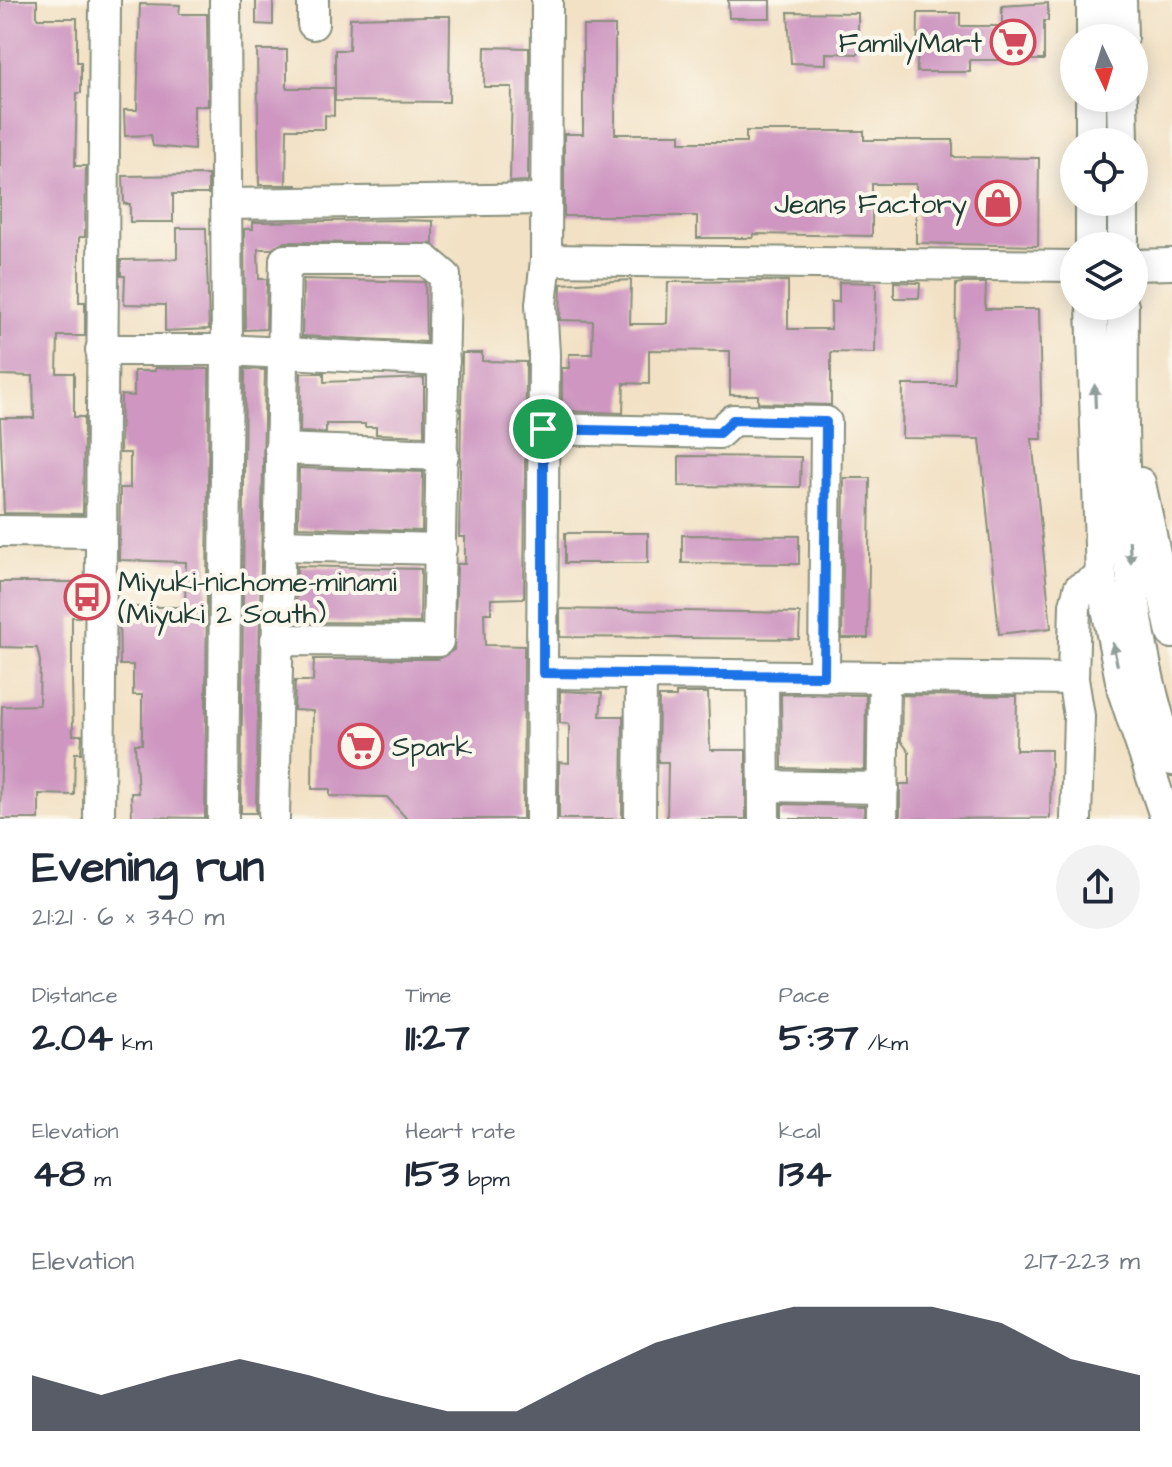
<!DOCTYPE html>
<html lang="en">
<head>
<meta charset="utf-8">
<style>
	:root { --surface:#fff; --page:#f2f2f3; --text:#1f2937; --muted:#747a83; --accent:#111827 }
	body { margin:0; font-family:"Architects Daughter",sans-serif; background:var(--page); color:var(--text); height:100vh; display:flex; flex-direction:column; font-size:30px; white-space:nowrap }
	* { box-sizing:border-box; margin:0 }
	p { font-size:26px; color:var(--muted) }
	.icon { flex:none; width:44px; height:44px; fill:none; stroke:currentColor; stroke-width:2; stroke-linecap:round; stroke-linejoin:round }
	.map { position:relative; height:819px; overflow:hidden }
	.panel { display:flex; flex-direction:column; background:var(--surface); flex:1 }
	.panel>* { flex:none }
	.needle { width:52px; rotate:176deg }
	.fabs { position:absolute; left:1060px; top:24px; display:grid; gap:16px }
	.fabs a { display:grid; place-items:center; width:88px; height:88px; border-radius:50%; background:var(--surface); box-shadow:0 4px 20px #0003; font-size:40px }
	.pin { position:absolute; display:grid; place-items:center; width:68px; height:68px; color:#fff; margin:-34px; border:4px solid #fff; border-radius:50%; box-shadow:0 2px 8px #0007 }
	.round { display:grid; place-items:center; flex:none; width:84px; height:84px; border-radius:42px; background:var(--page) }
	.overview { display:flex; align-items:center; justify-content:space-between; height:136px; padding:0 32px }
	h1 { font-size:44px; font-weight:700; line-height:60px }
	.figures { display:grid; grid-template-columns:repeat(3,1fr); gap:12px; height:136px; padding:8px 32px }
	.figures div { display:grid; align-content:center }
	.figures b { font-size:40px; font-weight:700 }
	.figures small { font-size:22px; font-weight:400 }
	.figures p { font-size:22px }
	.chart { height:224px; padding:16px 32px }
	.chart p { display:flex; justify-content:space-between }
	.chart svg { width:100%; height:144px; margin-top:8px; fill:var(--accent); opacity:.7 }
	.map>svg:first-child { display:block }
	.building { fill:#ce96c1 }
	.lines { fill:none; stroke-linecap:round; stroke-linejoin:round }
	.minor-casing { stroke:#888f7c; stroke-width:34 }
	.minor { stroke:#fff; stroke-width:30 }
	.oneway { fill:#8f9e9a }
	.route-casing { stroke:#fff; stroke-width:16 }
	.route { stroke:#1a73e8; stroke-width:10 }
	.labels { text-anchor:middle; stroke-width:8; stroke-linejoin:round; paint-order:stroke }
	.poi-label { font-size:28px; fill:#1f3d34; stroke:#fbf7ec; text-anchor:end }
</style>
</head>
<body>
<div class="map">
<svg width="1172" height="819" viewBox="0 0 1172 819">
	<rect width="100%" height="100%" fill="#fbf7ec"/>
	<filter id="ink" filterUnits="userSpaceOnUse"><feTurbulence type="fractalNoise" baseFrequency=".0125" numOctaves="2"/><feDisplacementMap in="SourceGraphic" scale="16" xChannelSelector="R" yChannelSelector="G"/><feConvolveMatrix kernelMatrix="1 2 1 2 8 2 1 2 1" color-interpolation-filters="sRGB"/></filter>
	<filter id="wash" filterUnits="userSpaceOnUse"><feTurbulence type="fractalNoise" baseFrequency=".006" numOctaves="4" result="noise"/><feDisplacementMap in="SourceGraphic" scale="32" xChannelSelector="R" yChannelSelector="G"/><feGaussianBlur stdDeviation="1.8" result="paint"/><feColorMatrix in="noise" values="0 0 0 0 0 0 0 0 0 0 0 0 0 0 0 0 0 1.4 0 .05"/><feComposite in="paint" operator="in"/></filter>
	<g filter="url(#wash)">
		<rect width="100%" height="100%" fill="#f2e1c4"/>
		<g id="blocks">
			<g class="building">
				<polygon points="0,0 37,0 37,18 77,18 77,62 81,62 81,93 77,93 75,166 86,166 85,237 79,237 79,302 85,302 85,336 58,336 57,373 74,373 74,417 84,417 83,514 4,513 0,418 34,418 33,376 0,375"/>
				<polygon points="256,0 273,0 273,25 256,24"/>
				<polygon points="728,0 770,0 770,18 729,18"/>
				<polygon points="1048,3 1048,21 1044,21 1044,60 970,60 970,72 917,72 918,13 960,13 960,26 1002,26 1002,6"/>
				<polygon points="140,4 180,5 179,14 207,14 208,106 194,106 194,150 153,146 151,135 125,136 124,110 137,110"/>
				<polygon points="788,12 858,13 858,54 826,53 826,64 791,63"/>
				<polygon points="426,16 450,16 449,102 335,101 335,50 349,50 350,18"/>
				<polygon points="583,26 615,26 615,134 680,134 680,142 746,142 746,131 864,131 864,140 953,140 953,157 1039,158 1038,246 916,243 916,184 872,184 872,236 753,234 753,238 697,238 697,216 564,216 564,134 583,134"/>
				<polygon points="485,47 529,48 528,181 510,182 512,87 484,87"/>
				<polygon points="257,50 287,50 287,88 334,88 334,116 325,115 325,129 287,129 286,185 298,185 259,185"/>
				<polygon points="208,175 208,194 173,194 173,222 130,222 130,204 124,204 123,176"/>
				<polygon points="402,220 433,221 433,244 285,242 272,249 258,249 259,279 267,279 266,329 245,330 244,229 253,229 253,222"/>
				<polygon points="177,228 206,228 209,329 165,331 165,305 124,304 125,276 121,276 121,260 177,259"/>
				<polygon points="303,279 425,282 426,342 302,336"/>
				<polygon points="631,280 630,324 664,324 667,323 668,282 788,281 788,329 831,329 831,302 839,302 839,282 876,283 875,353 831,352 831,405 758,403 758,395 730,395 730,351 649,350 649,384 624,383 623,413 562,411 562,368 569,368 569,354 592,354 593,321 560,320 561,284"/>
				<polygon points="894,282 920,283 919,298 894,298"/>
				<polygon points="961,283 986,283 985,309 1039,309 1042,439 1032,439 1051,628 999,634 980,439 902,438 903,385 955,385 956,284"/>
				<polygon points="462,353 482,353 482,361 526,362 524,598 491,599 491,613 484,613 485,645 524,646 523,819 407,819 387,797 330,796 330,789 312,789 313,711 294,710 295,681 313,681 314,659 438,659 454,650 457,564 465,564 465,537 459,537"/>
				<polygon points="155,368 209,369 205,818 132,817 131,793 138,793 135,744 142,744 142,695 133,695 133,665 120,665 119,607 185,607 186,562 119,560 120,488 130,488 130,453 120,453 121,395 134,396 134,371 155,371"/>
				<polygon points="245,369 265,370 256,813 241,813"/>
				<polygon points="301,373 324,373 324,382 424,378 424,436 376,434 376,427 365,427 365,424 326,424 326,433 300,432"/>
				<polygon points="679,456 801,457 800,487 679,486"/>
				<polygon points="299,468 423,472 422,531 298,527"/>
				<polygon points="844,478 870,478 868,638 842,638"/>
				<rect x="565" y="533" width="83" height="30"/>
				<polygon points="682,535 799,536 799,564 682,563"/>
				<polygon points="297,566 421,569 420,623 296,622"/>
				<polygon points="0,582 80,582 80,617 72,617 72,675 73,735 82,735 81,753 75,753 74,795 39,794 39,819 0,819 2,706 39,705 40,661 37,648 0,647"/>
				<polygon points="560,609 800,613 799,639 560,637"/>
				<polygon points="560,691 602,693 600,716 623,716 622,819 559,819 559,762 569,763 569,724 560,723"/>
				<polygon points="676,693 708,693 710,750 746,750 746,819 667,819 668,762 658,762 659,697 676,697"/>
				<polygon points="781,694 866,695 865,770 782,768"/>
				<polygon points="902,695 1017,696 1016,750 1051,750 1050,818 900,819 900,784 909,784 909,752 901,741"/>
				<polygon points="782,804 864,806 864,819 782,819"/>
			</g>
		</g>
	</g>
	<g filter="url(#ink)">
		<use href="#blocks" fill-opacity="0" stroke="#888f7c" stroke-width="2"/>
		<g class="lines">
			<g class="minor-casing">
				<g id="minor">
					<polyline points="1121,0 1122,38"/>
					<polyline points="313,24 313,0"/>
					<polyline points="1092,38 1092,0"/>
					<polyline points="1122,98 1123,142"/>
					<polyline points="1091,142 1091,98"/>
					<polyline points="1091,202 1091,246"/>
					<polyline points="226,204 545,199"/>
					<polyline points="1123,246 1123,202"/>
					<polyline points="546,260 1074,266"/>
					<polyline points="1134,265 1172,264"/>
					<polyline points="1092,306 1101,577 1123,691 1166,819"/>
					<path d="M1123 306C1122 458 1120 615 1172 760"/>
					<polyline points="101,350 227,350 444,361"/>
					<polyline points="543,429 719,433 733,420 826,422 824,676"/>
					<polyline points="280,449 443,455"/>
					<polyline points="1140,483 1172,633"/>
					<polyline points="0,531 99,532"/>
					<polyline points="278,545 441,549"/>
					<polyline points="543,673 1073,679"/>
					<polyline points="763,675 764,819"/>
					<polyline points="764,786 883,788"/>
					<polyline points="99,819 105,0"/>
					<polyline points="223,819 227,350 225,0"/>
					<polyline points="274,819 285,260 426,260 445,276 438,641 276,640"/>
					<polyline points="541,819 544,354 541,304 546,260 547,0"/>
					<polyline points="640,819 641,674"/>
					<polyline points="882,819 884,677"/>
					<polyline points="1076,819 1079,716 1073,679 1075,605 1079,589 1101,577"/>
				</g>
			</g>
			<use href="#minor" class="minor"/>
		</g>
		<defs><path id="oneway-solid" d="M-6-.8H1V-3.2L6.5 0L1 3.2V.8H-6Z" transform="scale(2)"/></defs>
		<g class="oneway">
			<use href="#oneway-solid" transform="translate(1095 396) rotate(-92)"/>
			<use href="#oneway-solid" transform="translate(1130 552) rotate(86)"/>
			<use href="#oneway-solid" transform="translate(1115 654) rotate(-102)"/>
		</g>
	</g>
	<g class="lines" filter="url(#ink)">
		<g class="route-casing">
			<polygon id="route" points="733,420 826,422 824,676 543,673 543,429 719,433"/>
		</g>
		<use href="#route" class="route"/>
	</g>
	<defs>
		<g id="supermarket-ring" transform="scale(2.3)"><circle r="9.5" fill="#fbf7ec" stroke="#d1495b" stroke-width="1.5"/><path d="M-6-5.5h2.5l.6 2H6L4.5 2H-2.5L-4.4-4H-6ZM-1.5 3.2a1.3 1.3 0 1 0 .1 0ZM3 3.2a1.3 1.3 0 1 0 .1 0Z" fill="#d1495b"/></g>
		<g id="shop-ring" transform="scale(2.3)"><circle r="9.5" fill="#fbf7ec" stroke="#d1495b" stroke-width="1.5"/><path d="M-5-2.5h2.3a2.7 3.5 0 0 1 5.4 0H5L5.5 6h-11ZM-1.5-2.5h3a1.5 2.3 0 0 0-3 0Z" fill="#d1495b"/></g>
		<g id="bus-ring" transform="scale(2.3)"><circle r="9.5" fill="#fbf7ec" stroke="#d1495b" stroke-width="1.5"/><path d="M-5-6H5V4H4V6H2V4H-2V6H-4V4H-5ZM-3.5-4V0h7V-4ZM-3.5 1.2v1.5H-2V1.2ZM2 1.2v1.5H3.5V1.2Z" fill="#d1495b"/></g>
	</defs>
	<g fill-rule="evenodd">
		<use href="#supermarket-ring" x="1013" y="42"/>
		<use href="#shop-ring" x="998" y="203"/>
		<use href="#bus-ring" x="87" y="597"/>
		<use href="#supermarket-ring" x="361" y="746"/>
	</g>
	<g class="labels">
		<g class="poi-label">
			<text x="982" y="52">FamilyMart</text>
			<text x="967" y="213">Jeans Factory</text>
			<text x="118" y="591" text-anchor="start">Miyuki-nichome-minami<tspan x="118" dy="32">(Miyuki 2 South)</tspan></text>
			<text x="392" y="756" text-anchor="start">Spark</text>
		</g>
	</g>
</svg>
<div class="fabs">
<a><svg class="needle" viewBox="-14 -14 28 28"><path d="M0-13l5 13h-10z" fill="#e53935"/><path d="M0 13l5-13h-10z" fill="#747a83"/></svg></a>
<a><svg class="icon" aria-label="locate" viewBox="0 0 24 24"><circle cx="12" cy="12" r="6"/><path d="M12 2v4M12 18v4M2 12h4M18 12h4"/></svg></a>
<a><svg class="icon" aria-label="layers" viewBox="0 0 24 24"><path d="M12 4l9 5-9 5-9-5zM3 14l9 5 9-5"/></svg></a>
</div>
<div class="pin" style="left:543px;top:429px;background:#1e9e55"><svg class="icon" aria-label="arrive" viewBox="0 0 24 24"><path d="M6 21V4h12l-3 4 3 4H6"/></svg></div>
</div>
<section class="panel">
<div class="overview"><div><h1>Evening run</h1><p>21:21 · 6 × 340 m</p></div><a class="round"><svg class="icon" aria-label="share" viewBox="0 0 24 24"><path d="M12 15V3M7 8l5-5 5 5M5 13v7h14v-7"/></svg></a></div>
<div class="figures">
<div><p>Distance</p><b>2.04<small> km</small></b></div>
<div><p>Time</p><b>11:27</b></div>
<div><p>Pace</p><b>5:37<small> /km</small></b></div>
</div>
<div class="figures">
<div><p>Elevation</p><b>48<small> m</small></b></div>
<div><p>Heart rate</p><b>153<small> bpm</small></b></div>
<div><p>kcal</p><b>134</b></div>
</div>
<div class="chart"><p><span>Elevation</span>217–223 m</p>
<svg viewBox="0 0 160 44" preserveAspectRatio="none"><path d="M0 44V27L10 33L20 27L30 22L40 27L50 33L60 38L70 38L80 27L90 17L100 11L110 6L120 6L130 6L140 11L150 22L160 27V44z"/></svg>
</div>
</section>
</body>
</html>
